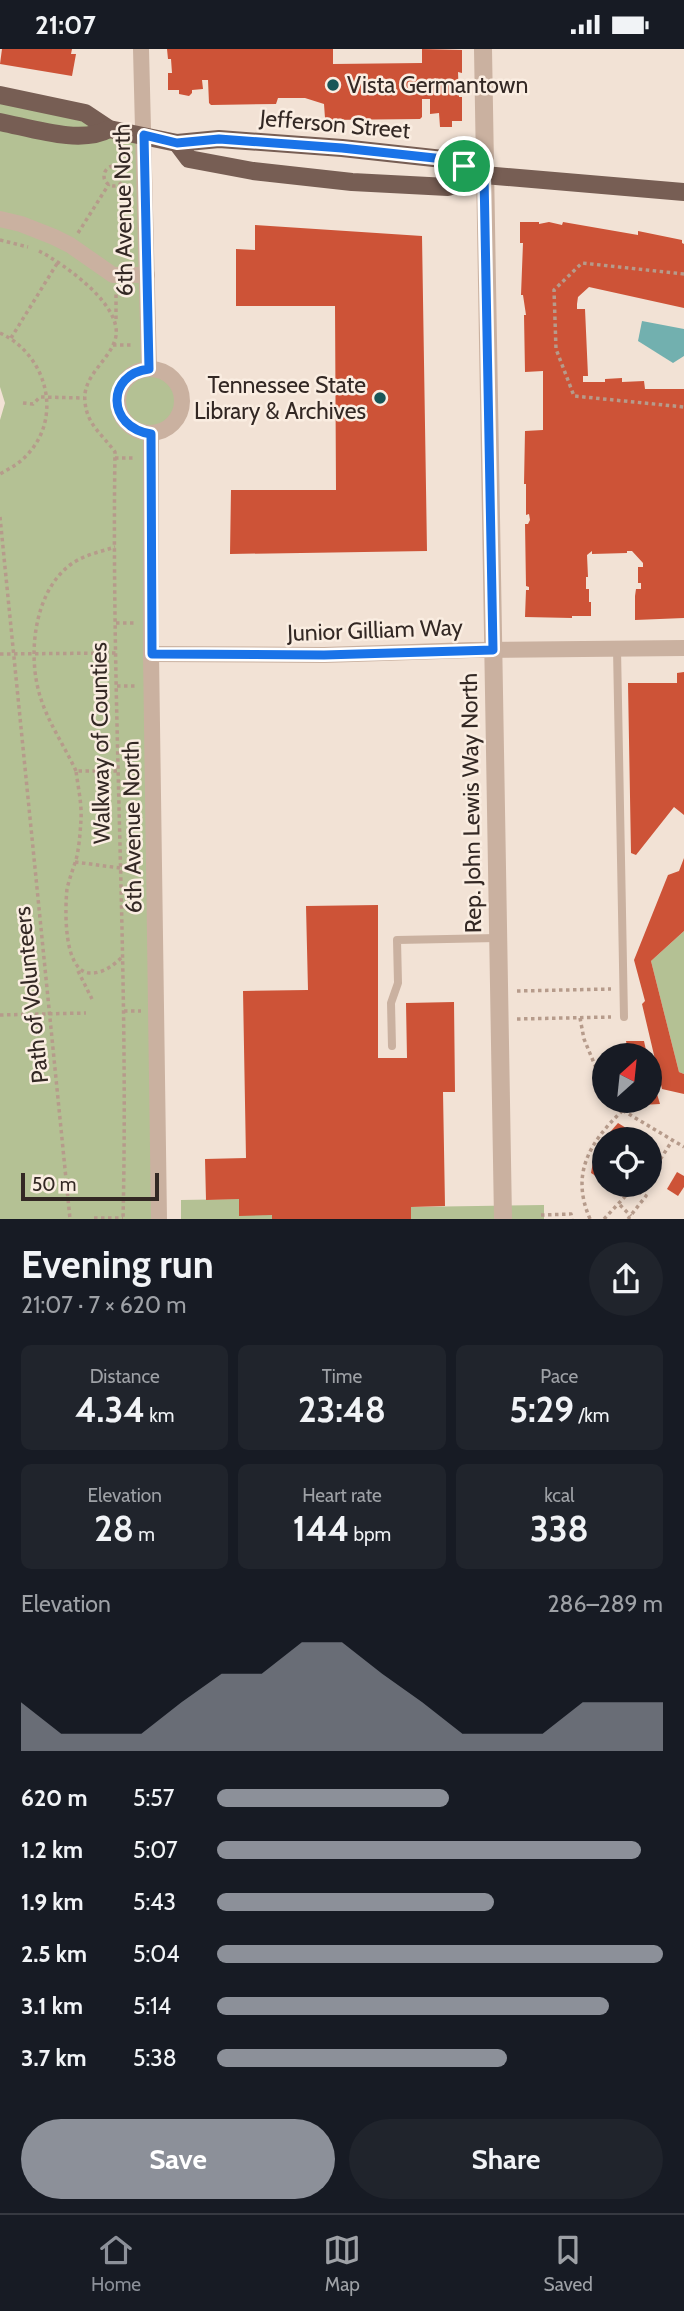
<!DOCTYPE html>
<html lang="en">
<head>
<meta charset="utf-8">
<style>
	:root { --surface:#171b24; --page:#20242c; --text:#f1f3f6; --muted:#9ea1a6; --line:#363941; --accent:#8c9099 }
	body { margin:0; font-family:Cabin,sans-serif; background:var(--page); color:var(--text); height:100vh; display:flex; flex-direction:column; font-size:26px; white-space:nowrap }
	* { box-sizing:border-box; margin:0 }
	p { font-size:23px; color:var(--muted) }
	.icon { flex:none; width:38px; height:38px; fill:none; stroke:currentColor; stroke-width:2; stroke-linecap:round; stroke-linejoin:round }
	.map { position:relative; height:1170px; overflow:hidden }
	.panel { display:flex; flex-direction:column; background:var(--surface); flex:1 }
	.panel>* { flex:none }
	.needle { width:46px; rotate:27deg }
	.fabs { position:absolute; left:592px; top:994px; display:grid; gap:14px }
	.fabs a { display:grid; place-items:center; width:70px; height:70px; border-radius:50%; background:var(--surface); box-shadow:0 4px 10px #0003; font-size:35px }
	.scale { position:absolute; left:21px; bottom:18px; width:138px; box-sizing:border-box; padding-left:7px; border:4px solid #332824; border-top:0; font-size:19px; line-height:24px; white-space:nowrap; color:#332824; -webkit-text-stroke:5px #faede1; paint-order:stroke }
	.pin { position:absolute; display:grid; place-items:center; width:60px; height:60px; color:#fff; margin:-30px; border:4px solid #fff; border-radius:50%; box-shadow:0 2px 7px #0007 }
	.round { display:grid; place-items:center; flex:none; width:74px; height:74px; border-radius:37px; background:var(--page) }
	.overview { display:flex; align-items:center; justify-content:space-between; height:119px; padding:0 21px }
	h1 { font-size:38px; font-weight:800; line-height:52px }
	.stats { display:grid; grid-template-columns:repeat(3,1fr); gap:10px; height:119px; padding:7px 21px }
	.stats div { display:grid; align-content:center; border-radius:10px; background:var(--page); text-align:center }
	.stats b { font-size:35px; font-weight:800 }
	.stats small { font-size:19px; font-weight:400 }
	.stats p { font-size:19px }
	.chart { height:196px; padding:14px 21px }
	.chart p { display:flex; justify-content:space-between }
	.chart svg { width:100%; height:126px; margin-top:7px; fill:var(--accent); opacity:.7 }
	.action { display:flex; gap:14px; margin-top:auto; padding:14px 21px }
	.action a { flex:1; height:80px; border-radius:42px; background:var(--accent); color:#fff; font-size:28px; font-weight:800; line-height:80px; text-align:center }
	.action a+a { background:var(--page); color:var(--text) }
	ul { padding:0 21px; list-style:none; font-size:23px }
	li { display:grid; grid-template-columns:112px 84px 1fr; align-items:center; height:52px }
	li i { height:18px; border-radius:9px; background:var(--accent) }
	.status { display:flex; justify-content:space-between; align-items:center; height:49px; padding:0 35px; background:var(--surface); direction:ltr }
	.status svg { height:19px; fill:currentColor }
	.tabs { display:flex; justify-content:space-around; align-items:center; height:98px; border-top:2px solid var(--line); background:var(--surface); font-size:19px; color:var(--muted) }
	.tabs a { display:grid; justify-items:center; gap:4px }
	.tabs .on { color:var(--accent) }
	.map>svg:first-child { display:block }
	.green { fill:#b4c194 }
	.water { fill:#72b0af }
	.building { fill:#cd5337 }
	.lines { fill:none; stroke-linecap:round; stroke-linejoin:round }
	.path { stroke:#b69b8b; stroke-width:3.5; stroke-dasharray:3.5 3.5; stroke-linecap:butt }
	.service { stroke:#cab1a0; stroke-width:8 }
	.minor { stroke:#cab1a0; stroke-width:16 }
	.tertiary { stroke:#cab1a0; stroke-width:18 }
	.primary { stroke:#775e54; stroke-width:18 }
	.route-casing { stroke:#fff; stroke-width:14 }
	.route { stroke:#1a73e8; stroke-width:9 }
	.poi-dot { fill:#185657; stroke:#faede1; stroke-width:2.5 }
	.labels { text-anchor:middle; stroke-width:5; stroke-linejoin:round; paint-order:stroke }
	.poi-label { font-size:23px; fill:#332824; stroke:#faede1; text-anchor:start }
	.street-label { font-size:23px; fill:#332824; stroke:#faede1 }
</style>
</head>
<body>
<div class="status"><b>21:07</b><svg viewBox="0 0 49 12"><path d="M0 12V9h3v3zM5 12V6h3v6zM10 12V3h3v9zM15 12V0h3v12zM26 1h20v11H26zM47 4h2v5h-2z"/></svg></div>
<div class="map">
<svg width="684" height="1170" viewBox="0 0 684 1170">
	<rect width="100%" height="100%" fill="#f2e2d5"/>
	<g class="green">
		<path d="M0 46 144 86 150 320C191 325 192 377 151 385L159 1170H0V371L5 354 0 338Z"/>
		<polygon points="684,882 684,1025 679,1023 651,912"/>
		<polygon points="239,1150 240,1166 272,1166 272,1170 181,1170 181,1151"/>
		<polygon points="544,1156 544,1170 411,1170 411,1158"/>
	</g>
	<polygon class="water" points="642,272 684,280 684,307 673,314 638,292"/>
	<g class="building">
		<polygon points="2,0 72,0 71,5 76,5 72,27 0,15"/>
		<polygon points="167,0 333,0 333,15 422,14 422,0 462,1 462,24 458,23 459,48 462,48 462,72 452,72 452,78 440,78 439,64 430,65 430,50 422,50 422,68 420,70 327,71 325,69 324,55 305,49 278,49 276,55 211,56 209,54 208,31 202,31 203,40 192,41 192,44 189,47 179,45 179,41 168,41 168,24 172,24 171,10 168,10"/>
		<polygon points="520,173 539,173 539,175 549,173 562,176 563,173 638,186 638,182 682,191 682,194 684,195 684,259 589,238 578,248 577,255 577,260 585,260 588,327 583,327 583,333 605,333 605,330 622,329 622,333 644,332 645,340 684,340 684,569 635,571 635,547 636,540 641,540 641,534 638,534 638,518 643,518 643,514 632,502 627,502 627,504 592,505 592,502 587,506 588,528 586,528 586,540 589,540 589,553 591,553 591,567 572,567 572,569 525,568 526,541 529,541 529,538 526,537 525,475 528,475 530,471 529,465 526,466 526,435 524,435 525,382 543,381 543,322 525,323 524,266 526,266 523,246 521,246 523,194 520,194"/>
		<polygon points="255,176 422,187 427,502 230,505 231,441 336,441 335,257 236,257 236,200 255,201"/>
		<polygon points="684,623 684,766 674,758 636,806 631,804 628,634 677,634 677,624"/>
		<polygon points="684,809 684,882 651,912 679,1023 684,1025 684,1045 662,1040 642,955 645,952 634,911 668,826 679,822"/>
		<polygon points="378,856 378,1009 407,1009 406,954 454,953 455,1043 443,1043 445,1157 411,1158 411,1170 272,1170 272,1166 239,1167 239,1150 206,1151 205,1110 246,1109 243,942 308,941 306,857"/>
		<polygon points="626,992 644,992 647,1006 629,1006"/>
		<polygon points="649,1018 660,1055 641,1056 640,1052 649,1052"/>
		<polygon points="618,1074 644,1090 604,1090 604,1132 591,1124 593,1113 604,1090"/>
		<polygon points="677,1123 684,1127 684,1138 678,1147 667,1140"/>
	</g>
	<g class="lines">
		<g class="path">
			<circle cx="114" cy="127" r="10"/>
			<polyline points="78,184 109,135"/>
			<polyline points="0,191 28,198"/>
			<path d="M39 202C64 215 126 258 115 291 108 313 82 327 85 353 87 376 103 386 115 403 111 659 129 914 123 1170"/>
			<polyline points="684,225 582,214 554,241 556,300 574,347 684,358"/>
			<polyline points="116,270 116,243"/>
			<path d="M0 284C46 305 64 367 27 406 19 415 10 419 0 425"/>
			<polyline points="11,289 58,213"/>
			<polyline points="113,296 132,296"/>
			<polyline points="23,354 33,355 40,348 84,349"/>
			<polyline points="115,409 134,409"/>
			<polyline points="0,468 70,1170"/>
			<polyline points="116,574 135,574"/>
			<polyline points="0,605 116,604"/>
			<polyline points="117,637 136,637"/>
			<path d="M76 722C65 698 49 675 41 650 27 609 33 544 70 516 83 506 100 503 115 498"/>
			<path d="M117 722H76C78 738 82 755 81 771 80 785 79 802 75 814 72 823 69 831 67 840 65 859 63 921 89 924 102 925 113 917 122 908"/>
			<polyline points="75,813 120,819"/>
			<polyline points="78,922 92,950"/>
			<polyline points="517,942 611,940"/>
			<polyline points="124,962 141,962"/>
			<polyline points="0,966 86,964"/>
			<polyline points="580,969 584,990 604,1038"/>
			<polyline points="517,970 611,968"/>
			<polyline points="613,1052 617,1058 684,1098"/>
			<polyline points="649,1128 672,1092"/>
			<polyline points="640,1144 645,1136"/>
			<polyline points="620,1156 631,1167"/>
			<polyline points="541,1166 571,1165 572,1170"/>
			<polyline points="94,1169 123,1169"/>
			<path d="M590 1170C570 1124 590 1093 623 1061"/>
			<polyline points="604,1170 633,1139 646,1147 628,1170"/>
		</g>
		<g class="service">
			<polyline points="617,600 624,968"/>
			<polyline points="392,997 391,954 398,934 397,891 497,889"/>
		</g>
		<g class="minor">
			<polyline points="141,0 149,320"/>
			<polyline points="0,170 21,175 54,188 70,196 113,226 147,226"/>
			<circle cx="150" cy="352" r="32"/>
			<polyline points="151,385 151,605 159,1170"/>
			<polyline points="151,605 324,606 471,601 684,599"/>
		</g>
		<polyline class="tertiary" points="483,0 503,1170"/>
		<g class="primary">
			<polyline points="0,46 85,64 109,80 177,94 219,90 342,99 452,111 484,126 684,143"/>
			<path d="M0 73C31 79 81 96 109 80"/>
			<polyline points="177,94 189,110 253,122 352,133 448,138 484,126"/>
		</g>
	</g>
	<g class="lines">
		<g class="route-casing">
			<path id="route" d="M144 86 177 94 219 90 342 99 453 111 484 126 493 601 324 606 152 605 151 385C106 378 106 325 149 320Z"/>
		</g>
		<use href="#route" class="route"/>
	</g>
	<g class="poi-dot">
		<circle cx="333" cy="36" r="7"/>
		<circle cx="380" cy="349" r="7"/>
	</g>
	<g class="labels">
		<g class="poi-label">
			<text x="347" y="44">Vista Germantown</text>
			<text x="366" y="344" text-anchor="end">Tennessee State<tspan x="366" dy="26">Library &amp; Archives</tspan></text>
		</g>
		<g class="street-label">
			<text transform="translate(335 75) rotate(5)" y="8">Jefferson Street</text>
			<text transform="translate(123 161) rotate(-91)" y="8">6th Avenue North</text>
			<text transform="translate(375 581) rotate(-2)" y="8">Junior Gilliam Way</text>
			<text transform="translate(100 694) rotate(-91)" y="8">Walkway of Counties</text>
			<text transform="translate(471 754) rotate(-91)" y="8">Rep. John Lewis Way North</text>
			<text transform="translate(132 778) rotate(-91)" y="8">6th Avenue North</text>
			<text transform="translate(31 946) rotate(-96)" y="8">Path of Volunteers</text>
		</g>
	</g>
</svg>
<div class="fabs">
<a><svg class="needle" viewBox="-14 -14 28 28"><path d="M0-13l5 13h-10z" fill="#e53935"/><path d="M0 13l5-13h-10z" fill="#9ea1a6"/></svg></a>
<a><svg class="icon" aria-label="locate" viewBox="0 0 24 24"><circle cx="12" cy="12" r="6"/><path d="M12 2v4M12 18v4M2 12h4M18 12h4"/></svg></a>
</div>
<div class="scale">50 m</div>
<div class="pin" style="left:464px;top:117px;background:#1e9e55"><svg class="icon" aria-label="arrive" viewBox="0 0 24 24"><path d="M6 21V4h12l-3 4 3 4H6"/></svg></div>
</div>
<section class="panel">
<div class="overview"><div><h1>Evening run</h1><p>21:07 · 7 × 620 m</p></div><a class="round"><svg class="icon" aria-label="share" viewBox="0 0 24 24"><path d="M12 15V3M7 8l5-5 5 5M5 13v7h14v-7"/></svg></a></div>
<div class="stats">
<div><p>Distance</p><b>4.34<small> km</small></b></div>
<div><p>Time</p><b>23:48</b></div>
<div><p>Pace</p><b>5:29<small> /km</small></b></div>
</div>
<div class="stats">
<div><p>Elevation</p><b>28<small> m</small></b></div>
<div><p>Heart rate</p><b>144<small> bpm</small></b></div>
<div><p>kcal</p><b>338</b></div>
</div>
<div class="chart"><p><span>Elevation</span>286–289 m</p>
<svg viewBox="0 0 160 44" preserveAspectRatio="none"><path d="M0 44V27L10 38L20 38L30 38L40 27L50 17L60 17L70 6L80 6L90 17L100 27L110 38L120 38L130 38L140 27L150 27L160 27V44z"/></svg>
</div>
<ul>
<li><b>620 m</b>5:57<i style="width:52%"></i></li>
<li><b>1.2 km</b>5:07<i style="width:95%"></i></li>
<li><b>1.9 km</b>5:43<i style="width:62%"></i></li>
<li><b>2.5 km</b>5:04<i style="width:100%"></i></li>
<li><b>3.1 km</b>5:14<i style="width:88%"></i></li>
<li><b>3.7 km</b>5:38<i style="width:65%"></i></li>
</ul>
<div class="action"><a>Save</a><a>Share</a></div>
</section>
<nav class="tabs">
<a class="on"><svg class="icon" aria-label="home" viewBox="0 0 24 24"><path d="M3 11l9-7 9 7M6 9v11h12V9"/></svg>Home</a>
<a><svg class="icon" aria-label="map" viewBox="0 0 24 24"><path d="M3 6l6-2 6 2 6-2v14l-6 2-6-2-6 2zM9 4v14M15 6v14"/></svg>Map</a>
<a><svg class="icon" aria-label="saved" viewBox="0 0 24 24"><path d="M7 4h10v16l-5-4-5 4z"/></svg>Saved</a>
</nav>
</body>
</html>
